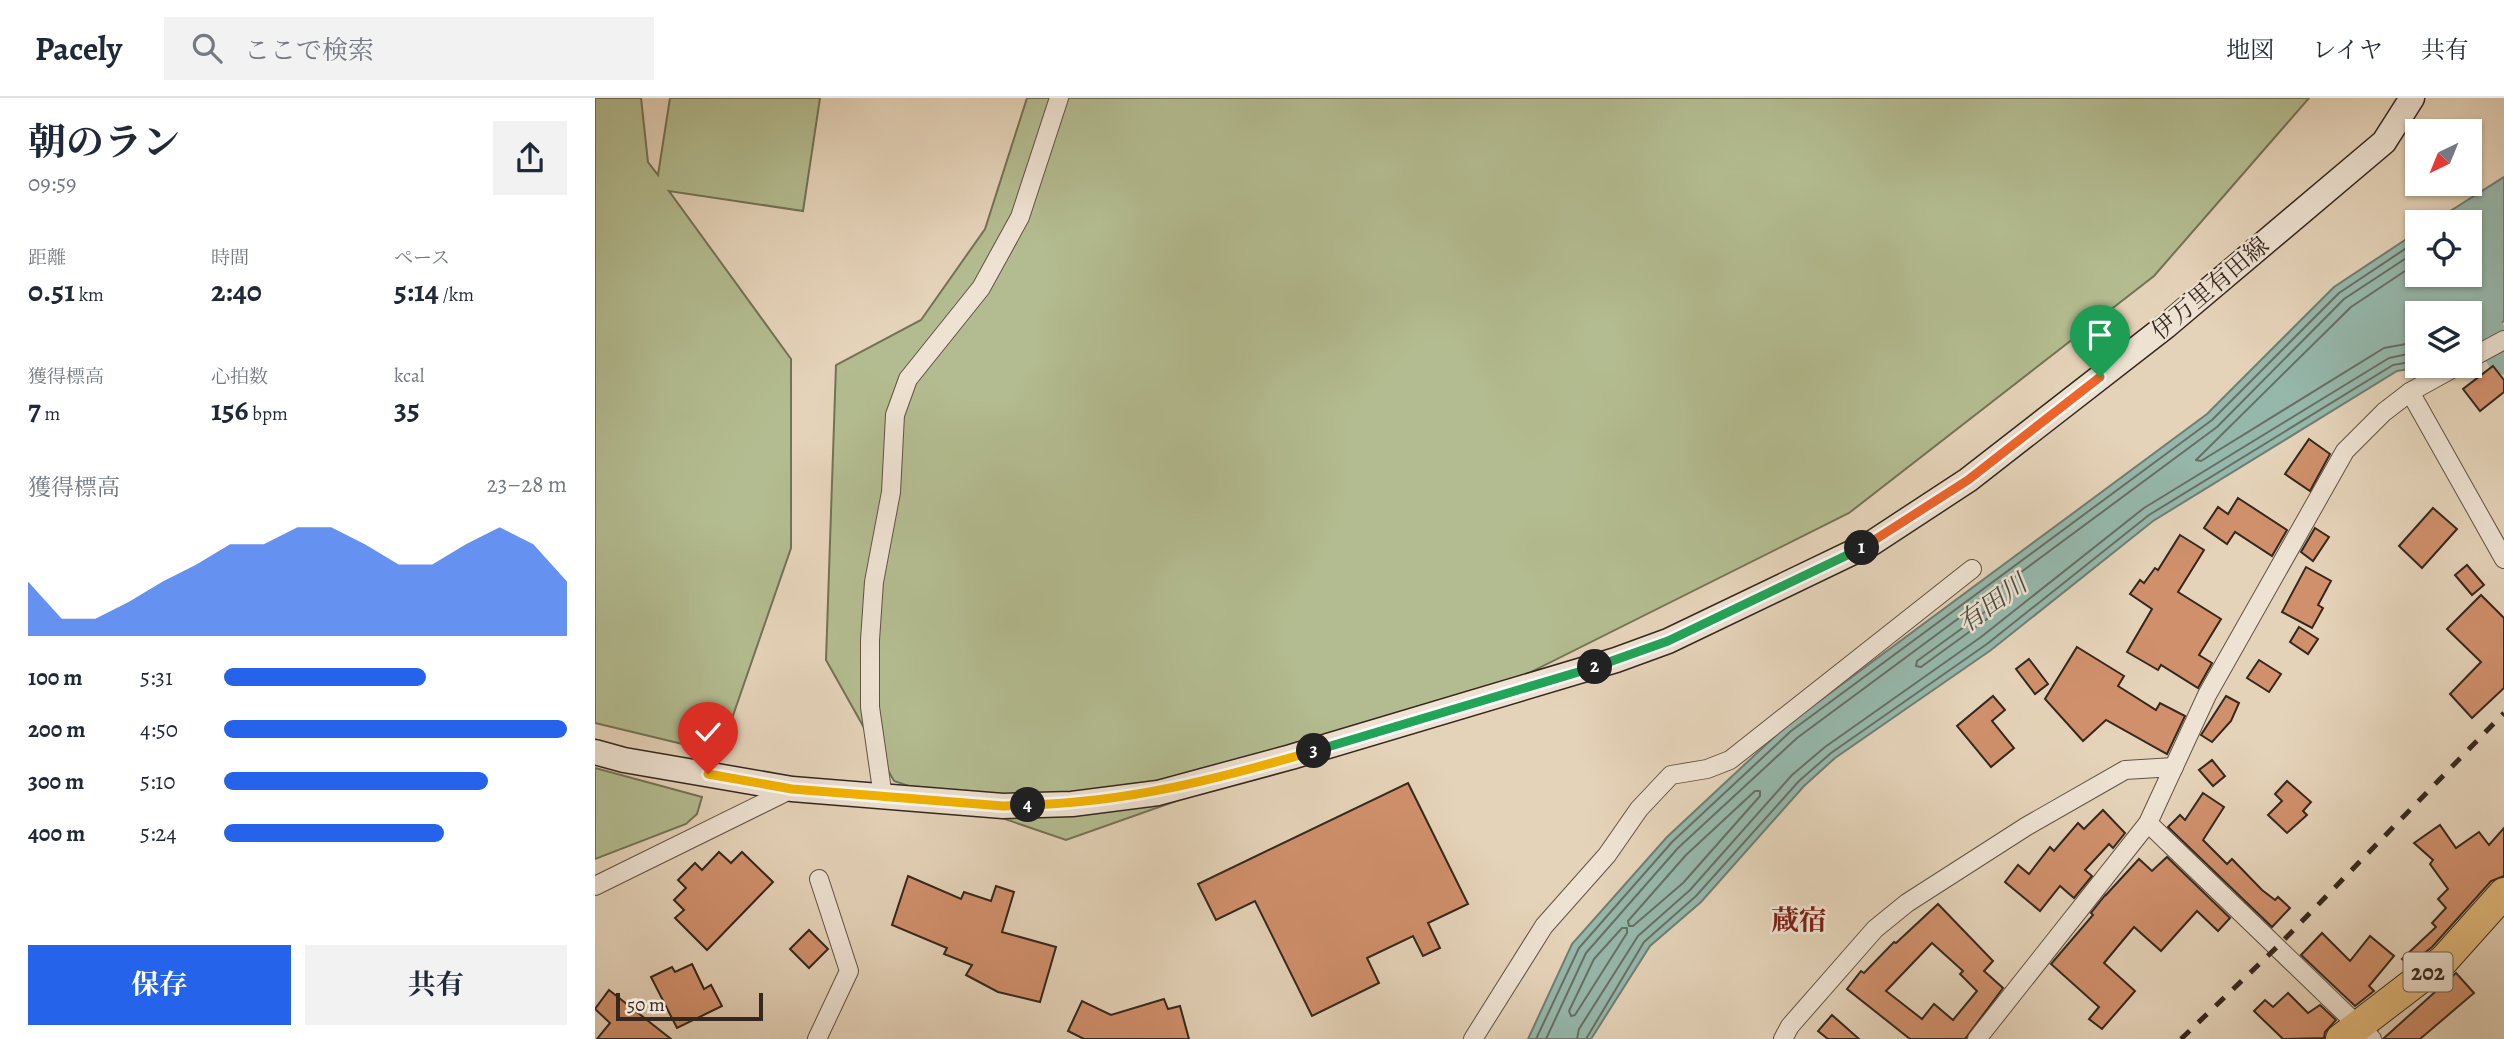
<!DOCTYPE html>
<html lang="ja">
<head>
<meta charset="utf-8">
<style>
	:root { --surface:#fff; --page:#f2f2f3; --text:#1f2937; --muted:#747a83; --line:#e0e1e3; --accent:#2563eb }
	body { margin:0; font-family:Alegreya,"Noto Serif JP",serif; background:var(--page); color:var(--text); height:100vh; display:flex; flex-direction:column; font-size:26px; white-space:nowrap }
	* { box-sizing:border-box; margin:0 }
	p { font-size:23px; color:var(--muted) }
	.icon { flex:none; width:38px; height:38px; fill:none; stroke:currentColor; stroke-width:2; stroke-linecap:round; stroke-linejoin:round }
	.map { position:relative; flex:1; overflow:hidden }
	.sheet { display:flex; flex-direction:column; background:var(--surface); width:595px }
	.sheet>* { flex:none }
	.needle { width:46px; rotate:223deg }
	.buttons { position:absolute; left:1810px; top:21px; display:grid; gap:14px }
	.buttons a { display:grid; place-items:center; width:77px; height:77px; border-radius:0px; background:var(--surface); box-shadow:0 2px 5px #0004; font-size:35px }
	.scale { position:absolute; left:21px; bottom:18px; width:147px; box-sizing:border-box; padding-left:7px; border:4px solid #35271d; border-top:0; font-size:19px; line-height:24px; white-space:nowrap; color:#35271d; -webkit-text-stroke:5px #eee2d2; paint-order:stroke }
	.pin { position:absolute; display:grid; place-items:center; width:60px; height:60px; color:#fff; margin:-72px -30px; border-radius:50% 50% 50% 0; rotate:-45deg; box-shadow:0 0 7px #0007 }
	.pin .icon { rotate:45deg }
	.km { position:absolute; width:35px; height:35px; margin:-18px; border-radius:50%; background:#222; color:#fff; font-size:19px; line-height:35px; text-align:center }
	.round { display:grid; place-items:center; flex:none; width:74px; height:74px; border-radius:0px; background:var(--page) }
	.summary { display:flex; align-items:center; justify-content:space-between; height:119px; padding:0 28px }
	h1 { font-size:38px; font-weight:700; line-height:52px }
	.figures { display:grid; grid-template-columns:repeat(3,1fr); gap:10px; height:119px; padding:7px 28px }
	.figures div { display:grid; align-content:center }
	.figures b { font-size:30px; font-weight:700 }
	.figures small { font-size:19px; font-weight:400 }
	.figures p { font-size:19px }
	.chart { height:196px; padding:14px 28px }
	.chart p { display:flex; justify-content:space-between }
	.chart svg { width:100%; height:126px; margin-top:7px; fill:var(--accent); opacity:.7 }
	.button { display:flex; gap:14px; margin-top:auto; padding:14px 28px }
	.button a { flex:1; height:80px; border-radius:0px; background:var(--accent); color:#fff; font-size:28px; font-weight:700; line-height:80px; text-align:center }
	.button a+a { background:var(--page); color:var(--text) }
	ul { padding:0 28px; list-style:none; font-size:23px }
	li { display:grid; grid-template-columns:112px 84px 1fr; align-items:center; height:52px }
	li i { height:18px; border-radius:9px; background:var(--accent) }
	header { display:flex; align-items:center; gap:42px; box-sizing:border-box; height:98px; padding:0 35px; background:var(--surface); border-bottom:2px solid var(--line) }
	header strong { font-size:33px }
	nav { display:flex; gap:38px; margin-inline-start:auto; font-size:24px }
	.search { width:490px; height:63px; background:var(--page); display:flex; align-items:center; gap:18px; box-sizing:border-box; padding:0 24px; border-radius:0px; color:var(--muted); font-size:26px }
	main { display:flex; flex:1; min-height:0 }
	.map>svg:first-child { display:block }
	.green { fill:#b3bc90; stroke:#747256; stroke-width:2 }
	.water { fill:#96b8ac; stroke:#6f7e73; stroke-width:2 }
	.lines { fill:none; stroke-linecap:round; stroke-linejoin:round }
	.shore { stroke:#667064; stroke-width:2 }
	.stream { stroke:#6f7e73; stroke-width:6 }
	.river { stroke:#96b8ac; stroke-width:35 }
	.building { fill:#d0906c; stroke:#35271d; stroke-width:2; fill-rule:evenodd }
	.minor-casing { stroke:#615244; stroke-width:20 }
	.secondary-casing { stroke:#35271d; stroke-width:27 }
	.trunk-casing { stroke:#35271d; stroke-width:32 }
	.minor { stroke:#eee2d2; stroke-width:18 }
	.secondary { stroke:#eee2d2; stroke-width:24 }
	.trunk { stroke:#e2ba7c; stroke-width:30 }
	.rail { stroke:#35271d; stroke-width:5; stroke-dasharray:12 12; stroke-linecap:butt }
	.split-1-casing { stroke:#fff; stroke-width:14 }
	.split-2-casing { stroke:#fff; stroke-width:14 }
	.split-3-casing { stroke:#fff; stroke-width:14 }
	.split-4-casing { stroke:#fff; stroke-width:14 }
	.split-5-casing { stroke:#fff; stroke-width:14 }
	.split-1 { stroke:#f0652b; stroke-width:9 }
	.split-2 { stroke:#22a559; stroke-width:9 }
	.split-3 { stroke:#22a559; stroke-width:9 }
	.split-4 { stroke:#f5b400; stroke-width:9 }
	.split-5 { stroke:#f5b400; stroke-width:9 }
	.labels { text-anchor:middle; stroke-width:5; stroke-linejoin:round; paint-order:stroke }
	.shield { fill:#eee2d2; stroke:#6c5f53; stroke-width:2 }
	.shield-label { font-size:23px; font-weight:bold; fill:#35271d }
	.street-label { font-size:24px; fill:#35271d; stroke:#eee2d2 }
	.water-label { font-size:26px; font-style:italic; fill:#4d4b41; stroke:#eee2d2 }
	.quarter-label { font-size:28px; font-weight:bold; fill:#7a1f14; stroke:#eee2d2 }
</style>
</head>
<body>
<header>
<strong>Pacely</strong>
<div class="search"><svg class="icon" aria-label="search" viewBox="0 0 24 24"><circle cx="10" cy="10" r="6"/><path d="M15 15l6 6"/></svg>ここで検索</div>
<nav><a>地図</a><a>レイヤ</a><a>共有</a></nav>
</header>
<main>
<section class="sheet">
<div class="summary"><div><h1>朝のラン</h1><p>09:59</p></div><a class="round"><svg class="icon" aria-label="share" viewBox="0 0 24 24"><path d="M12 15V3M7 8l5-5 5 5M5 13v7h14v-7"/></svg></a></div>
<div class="figures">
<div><p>距離</p><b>0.51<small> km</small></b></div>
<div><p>時間</p><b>2:40</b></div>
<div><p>ペース</p><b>5:14<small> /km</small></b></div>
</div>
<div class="figures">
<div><p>獲得標高</p><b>7<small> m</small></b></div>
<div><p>心拍数</p><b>156<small> bpm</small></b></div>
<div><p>kcal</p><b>35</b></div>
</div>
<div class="chart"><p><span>獲得標高</span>23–28 m</p>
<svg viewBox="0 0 160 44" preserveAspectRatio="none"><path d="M0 44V25L10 38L20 38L30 32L40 25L50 19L60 12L70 12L80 6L90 6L100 12L110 19L120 19L130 12L140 6L150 12L160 25V44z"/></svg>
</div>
<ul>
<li><b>100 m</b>5:31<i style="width:59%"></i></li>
<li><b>200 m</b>4:50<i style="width:100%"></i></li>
<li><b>300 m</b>5:10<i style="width:77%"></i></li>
<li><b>400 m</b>5:24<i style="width:64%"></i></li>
</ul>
<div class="button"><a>保存</a><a>共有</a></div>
</section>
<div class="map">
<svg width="1909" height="941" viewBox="0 0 1909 941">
	<rect width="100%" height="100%" fill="#e5d3b9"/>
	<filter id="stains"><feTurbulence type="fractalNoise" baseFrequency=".00286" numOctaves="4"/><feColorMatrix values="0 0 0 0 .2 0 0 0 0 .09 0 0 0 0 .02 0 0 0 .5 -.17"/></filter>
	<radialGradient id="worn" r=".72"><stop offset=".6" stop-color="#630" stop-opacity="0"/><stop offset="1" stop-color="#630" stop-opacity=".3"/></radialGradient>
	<g class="green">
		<polygon points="0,0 46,0 53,64 63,77 75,0 225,0 208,113 74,93 196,261 196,450 125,655 0,625"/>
		<polygon points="432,0 1714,0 1559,178 1254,415 912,586 471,742 299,683 231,562 241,267 326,222 390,131"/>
		<polygon points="0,670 107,699 102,716 91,726 0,761"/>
	</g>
	<polygon class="water" points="1909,79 1909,223 1874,243 1874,215 1822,215 1822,268 1833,268 1802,273 1558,423 1396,552 1240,660 1209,688 1106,804 1055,848 996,941 933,941 977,846 1072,739 1192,627 1612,316 1739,189 1822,134 1822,177 1874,177 1874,124 1838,124"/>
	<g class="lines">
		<g class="shore">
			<polyline points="1822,165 1756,209 1601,362 1606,363 1789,250 1822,244"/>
			<polygon points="1391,513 1396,514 1396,518 1326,569 1321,568 1322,563"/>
			<polygon points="1160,693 1165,693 1165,698 1088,785 1038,828 1034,828 1033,823 1091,757"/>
			<polygon points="1027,830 1032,830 1032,835 980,917 976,918 974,913 999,861"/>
			<polyline points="941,941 984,850 1077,744 1196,633 1617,322 1744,195 1822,143"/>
			<polyline points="951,941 991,855 1083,750 1202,640 1622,329 1749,201 1822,153"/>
			<polyline points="982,941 984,931 1043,838 1095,792 1197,677 1230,649 1386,539 1549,410 1794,260 1822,254"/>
			<polyline points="991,941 1049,844 1101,798 1204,683 1236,655 1392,546 1554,417 1798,267 1822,263"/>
		</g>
		<polyline class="stream" points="1874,232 1886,234 1909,268"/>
		<polyline class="river" points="1872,192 1889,229 1909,259"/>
	</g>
	<g class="building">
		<polygon points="1898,268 1909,282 1909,294 1885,313 1868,291"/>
		<polygon points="1714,341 1735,356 1715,393 1690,376"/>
		<polygon points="1643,400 1692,432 1677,458 1640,434 1632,446 1609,430 1623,409 1633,416"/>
		<polygon points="1838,410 1862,431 1827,470 1804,448"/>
		<polygon points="1720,430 1734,439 1718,463 1706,454"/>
		<polygon points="1585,437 1609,452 1583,494 1626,521 1604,557 1617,565 1603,590 1566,567 1563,572 1532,554 1557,511 1535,496 1545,482 1549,485 1560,470 1563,472"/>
		<polygon points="1872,467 1889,487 1877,497 1860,477"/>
		<polygon points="1711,469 1736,483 1723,507 1728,510 1717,530 1687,514"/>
		<polygon points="1886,497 1909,520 1909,590 1877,620 1855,596 1886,564 1852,531"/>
		<polygon points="1704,529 1723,541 1713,556 1695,544"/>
		<polygon points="1482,549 1529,578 1523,588 1561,612 1565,605 1590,618 1572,656 1511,622 1488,643 1450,601"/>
		<polygon points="1434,561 1453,586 1440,596 1421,571"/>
		<polygon points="1664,562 1686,576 1674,594 1652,580"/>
		<polygon points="1398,598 1410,612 1397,623 1419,650 1396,669 1362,628"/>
		<polygon points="1631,598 1644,605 1636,623 1617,644 1606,637"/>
		<polygon points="1617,662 1630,678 1618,688 1604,672"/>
		<polygon points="1692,683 1716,704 1708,713 1712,717 1692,735 1673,717 1687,703 1680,696"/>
		<polygon points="813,685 873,806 833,825 845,850 828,858 818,838 772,860 784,885 717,918 660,803 621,822 603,786"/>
		<polygon points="1608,695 1629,709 1608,742 1632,766 1637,761 1667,792 1680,802 1683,799 1695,810 1677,829 1573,729 1585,717 1590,722"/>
		<polygon points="1508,712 1530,735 1518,750 1514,746 1490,772 1497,778 1479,800 1465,788 1445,813 1410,784 1423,767 1434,776 1455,749 1459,753 1483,725 1489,731"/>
		<polygon points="1845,727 1861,750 1884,734 1894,747 1909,730 1909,778 1896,783 1837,849 1814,867 1807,861 1841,829 1837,825 1851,810 1843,801 1853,791 1835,766 1838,762 1819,745"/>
		<polygon points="124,754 136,765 147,754 178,784 112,852 80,820 89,812 79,802 91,790 83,782 100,765 107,772"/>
		<polygon points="1572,759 1635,820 1623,833 1602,813 1566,853 1539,829 1509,865 1540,893 1507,931 1494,921 1504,909 1456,866 1498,817 1496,815 1511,796 1510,798 1544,761 1557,773"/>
		<polygon points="313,778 366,801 369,794 396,803 401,788 419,794 407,834 461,849 445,904 403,894 371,877 377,867 349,856 352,850 297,827"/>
		<path d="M1343 806 1398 863 1389 873 1408 890 1370 941H1315L1252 891 1266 873 1269 875 1299 844 1301 845ZM1337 845 1368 873 1365 876 1382 893 1358 922 1339 906 1327 921 1291 893Z"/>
		<polygon points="214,832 233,851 214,870 195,851"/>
		<polygon points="1727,835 1755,863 1775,838 1799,858 1774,888 1779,893 1760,908 1706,857"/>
		<polygon points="97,866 109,891 116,887 127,908 82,930 56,879 77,869 80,874"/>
		<polygon points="1861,875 1879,895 1825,941 1788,941"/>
		<polygon points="14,892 76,941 2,941 15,925 0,911"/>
		<polygon points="1693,895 1713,915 1725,907 1741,922 1730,934 1729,940 1688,941 1659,913 1670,902 1678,909"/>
		<polygon points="569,901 573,911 585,908 594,941 489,941 473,933 487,903 516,917"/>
		<polygon points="1237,917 1264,941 1233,941 1223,933"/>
	</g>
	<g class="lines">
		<g class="minor-casing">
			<g id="minor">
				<polyline points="1874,261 1909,242"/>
				<polyline points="1815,294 1909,461"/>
				<polyline points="288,699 275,609 275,542 279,484 296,394 300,317 313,281 386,190 425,119 464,0"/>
				<polyline points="1553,725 1777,941"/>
				<polyline points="0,788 197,691"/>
				<polyline points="222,941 254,873 224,781"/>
				<polyline points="878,941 949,828 1012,757 1044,711 1076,677 1112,671 1135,662 1377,471"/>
				<polyline points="1188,941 1195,928 1280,831 1312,805 1432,728 1530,672 1579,669"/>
				<polyline points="1382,941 1553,725 1612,597 1750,353 1789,314 1815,294 1862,268"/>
			</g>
		</g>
		<g class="secondary-casing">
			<polyline id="secondary" points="0,654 29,662 197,691 408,708 477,706 563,695 696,659 1021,562 1073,543 1277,445 1373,382 1571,228 1789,44 1817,0"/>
		</g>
		<g class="trunk-casing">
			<polyline id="trunk" points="1746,941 1849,862 1909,795"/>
		</g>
		<use href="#minor" class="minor"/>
		<use href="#secondary" class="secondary"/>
		<use href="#trunk" class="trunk"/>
		<polyline class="rail" points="1586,941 1682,849 1909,615"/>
	</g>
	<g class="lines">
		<g class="split-1-casing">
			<polyline id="split-1" points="1267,450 1373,382 1505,279"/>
		</g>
		<g class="split-2-casing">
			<polyline id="split-2" points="1000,569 1073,543 1267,450"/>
		</g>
		<g class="split-3-casing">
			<polyline id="split-3" points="719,653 1000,569"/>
		</g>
		<g class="split-4-casing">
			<path id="split-4" d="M433 707C534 704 623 681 719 653"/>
		</g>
		<g class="split-5-casing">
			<polyline id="split-5" points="113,676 197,691 408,708 433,707"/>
		</g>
		<use href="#split-1" class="split-1"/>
		<use href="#split-2" class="split-2"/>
		<use href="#split-3" class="split-3"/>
		<use href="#split-4" class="split-4"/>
		<use href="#split-5" class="split-5"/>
	</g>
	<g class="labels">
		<rect class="shield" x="1808.5" y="854.5" width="49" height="39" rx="5"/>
		<g class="shield-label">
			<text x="1833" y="882">202</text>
		</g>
		<g class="street-label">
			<text transform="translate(1615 190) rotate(-40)" y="8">伊万里有田線</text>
		</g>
		<g class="water-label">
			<text transform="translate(1397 505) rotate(-36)" y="9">有田川</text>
		</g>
		<g class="quarter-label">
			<text x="1204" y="832">蔵宿</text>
		</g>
	</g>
	<rect width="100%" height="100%" filter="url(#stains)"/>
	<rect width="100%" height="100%" fill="url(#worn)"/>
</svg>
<div class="buttons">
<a><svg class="needle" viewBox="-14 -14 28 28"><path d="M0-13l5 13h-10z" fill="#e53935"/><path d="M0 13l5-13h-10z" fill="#747a83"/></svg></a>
<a><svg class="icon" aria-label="locate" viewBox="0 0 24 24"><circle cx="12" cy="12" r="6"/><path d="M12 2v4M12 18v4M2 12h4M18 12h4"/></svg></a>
<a><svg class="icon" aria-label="layers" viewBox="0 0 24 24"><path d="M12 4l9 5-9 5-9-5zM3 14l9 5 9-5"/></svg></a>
</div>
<div class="scale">50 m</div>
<div class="pin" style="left:1505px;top:279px;background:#1e9e55"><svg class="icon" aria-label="arrive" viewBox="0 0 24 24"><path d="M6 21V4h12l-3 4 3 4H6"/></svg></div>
<div class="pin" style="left:113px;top:676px;background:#d93025"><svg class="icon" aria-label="check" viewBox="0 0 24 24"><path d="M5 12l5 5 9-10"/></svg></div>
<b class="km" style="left:1267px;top:450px">1</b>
<b class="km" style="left:1000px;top:569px">2</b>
<b class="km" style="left:719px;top:653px">3</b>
<b class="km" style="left:433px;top:707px">4</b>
</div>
</main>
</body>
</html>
